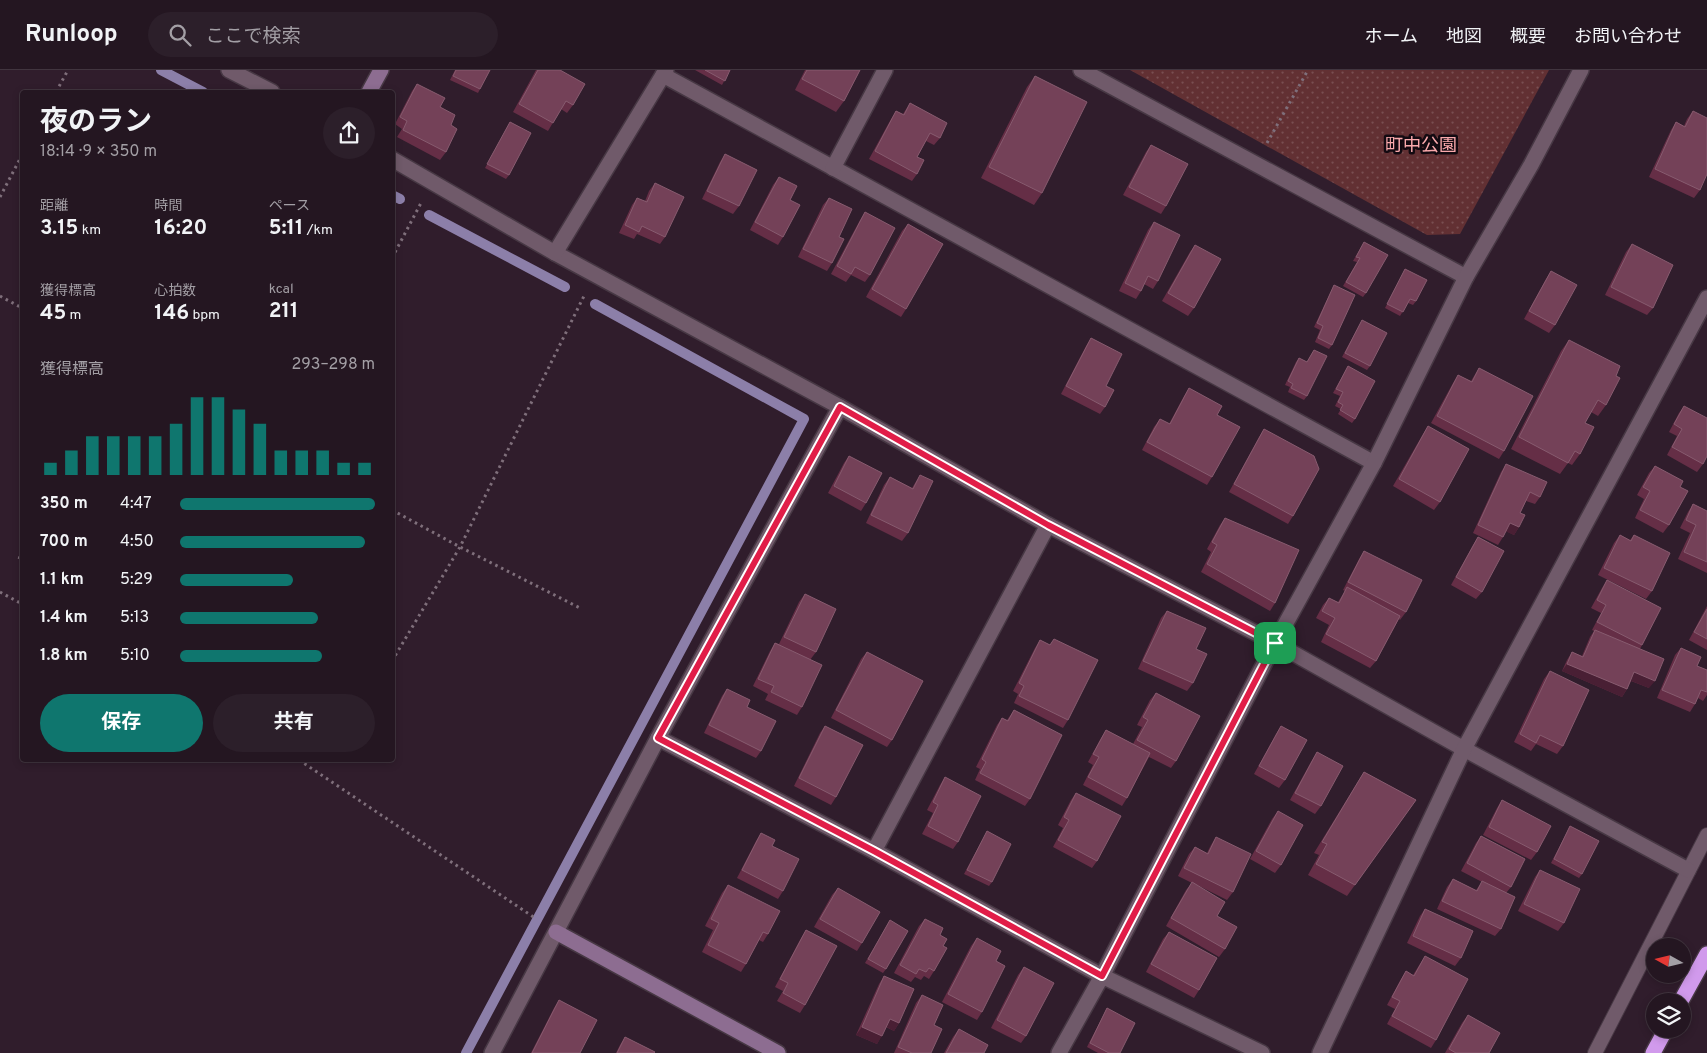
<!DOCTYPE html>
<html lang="ja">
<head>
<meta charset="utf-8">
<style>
	:root { --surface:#241621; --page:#2c1f2a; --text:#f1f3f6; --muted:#a39fa5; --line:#41353f; --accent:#0f766e }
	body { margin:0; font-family:Overpass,"Noto Sans JP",sans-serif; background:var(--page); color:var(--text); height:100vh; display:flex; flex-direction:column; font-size:19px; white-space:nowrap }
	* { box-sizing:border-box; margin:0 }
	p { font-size:16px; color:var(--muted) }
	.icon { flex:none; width:28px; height:28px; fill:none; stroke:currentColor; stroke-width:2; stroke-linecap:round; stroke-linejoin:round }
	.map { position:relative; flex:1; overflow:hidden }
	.panel { position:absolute; left:20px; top:20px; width:375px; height:672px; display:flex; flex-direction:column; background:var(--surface); border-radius:5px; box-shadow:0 2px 8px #0003,0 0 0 1px var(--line) }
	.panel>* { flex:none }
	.needle { width:32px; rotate:278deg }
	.tools { position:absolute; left:1646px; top:868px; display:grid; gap:10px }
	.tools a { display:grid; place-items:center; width:45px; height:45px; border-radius:50%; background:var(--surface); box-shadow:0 2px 8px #0003,0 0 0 1px var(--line); font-size:25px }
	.pin { position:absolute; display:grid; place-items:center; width:42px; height:42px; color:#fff; margin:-21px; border-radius:10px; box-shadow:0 2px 8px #0006 }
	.round { display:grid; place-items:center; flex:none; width:52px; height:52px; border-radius:26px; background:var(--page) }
	.head { display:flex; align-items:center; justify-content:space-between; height:85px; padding:0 20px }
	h1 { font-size:28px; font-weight:700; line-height:38px }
	.metrics { display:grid; grid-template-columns:repeat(3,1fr); gap:8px; height:85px; padding:5px 20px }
	.metrics div { display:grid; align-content:center }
	.metrics b { font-size:21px; font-weight:700 }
	.metrics small { font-size:14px; font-weight:400 }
	.metrics p { font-size:14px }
	.chart { height:140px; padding:10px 20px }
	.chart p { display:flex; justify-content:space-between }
	.chart svg { width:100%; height:90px; margin-top:5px; stroke:var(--accent); stroke-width:6 }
	.primary-button { display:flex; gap:10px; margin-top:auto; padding:10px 20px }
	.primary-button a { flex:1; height:58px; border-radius:30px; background:var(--accent); color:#fff; font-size:20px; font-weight:700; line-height:58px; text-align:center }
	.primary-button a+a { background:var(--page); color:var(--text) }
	ul { padding:0 20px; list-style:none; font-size:16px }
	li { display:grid; grid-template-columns:80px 60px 1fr; align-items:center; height:38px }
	li i { height:12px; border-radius:6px; background:var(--accent) }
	header { display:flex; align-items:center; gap:30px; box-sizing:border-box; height:70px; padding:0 25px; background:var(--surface); border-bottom:1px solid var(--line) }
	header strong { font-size:24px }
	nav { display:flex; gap:28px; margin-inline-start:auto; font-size:18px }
	.search { width:350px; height:45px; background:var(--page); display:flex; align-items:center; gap:12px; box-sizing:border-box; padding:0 18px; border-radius:28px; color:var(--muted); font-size:19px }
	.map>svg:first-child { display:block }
	.park { fill:url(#park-dots) }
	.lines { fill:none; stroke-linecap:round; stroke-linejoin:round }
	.stream { stroke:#8c7fa9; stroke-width:10 }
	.lane-casing { stroke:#473844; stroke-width:16 }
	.street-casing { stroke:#473844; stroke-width:18 }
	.secondary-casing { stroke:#473844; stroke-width:18 }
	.highway-casing { stroke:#473844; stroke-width:18 }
	.path { stroke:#7f6f7b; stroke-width:3; stroke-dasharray:2.5 4; stroke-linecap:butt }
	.lane { stroke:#705a6a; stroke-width:14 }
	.street { stroke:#705a6a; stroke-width:15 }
	.secondary { stroke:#8d6d91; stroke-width:15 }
	.highway { stroke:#d19aec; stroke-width:15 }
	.wall { fill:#652e46 }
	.shaded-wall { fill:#491f34 }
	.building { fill:#744158; stroke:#875b6f }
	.route-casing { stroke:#fff; stroke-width:10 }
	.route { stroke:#e11d48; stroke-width:6 }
	.labels { text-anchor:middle; stroke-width:5; stroke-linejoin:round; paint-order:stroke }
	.park-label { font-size:18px; fill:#faa9ac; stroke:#130a11 }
</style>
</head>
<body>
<header>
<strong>Runloop</strong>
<div class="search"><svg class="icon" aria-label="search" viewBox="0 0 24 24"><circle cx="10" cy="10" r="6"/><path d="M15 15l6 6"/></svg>ここで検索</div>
<nav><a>ホーム</a><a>地図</a><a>概要</a><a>お問い合わせ</a></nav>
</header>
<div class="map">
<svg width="1707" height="983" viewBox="0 0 1707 983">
	<defs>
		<pattern id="park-dots" width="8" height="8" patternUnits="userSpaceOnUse" patternTransform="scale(1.25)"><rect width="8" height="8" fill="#623033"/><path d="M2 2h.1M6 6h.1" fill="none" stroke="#794e51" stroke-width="1.8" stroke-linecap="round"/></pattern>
	</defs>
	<rect width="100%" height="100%" fill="#301d2c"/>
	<polygon class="park" points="1130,0 1549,0 1460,164 1427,165"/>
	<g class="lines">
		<g class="stream">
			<polyline points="161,0 203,22"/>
			<polyline points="392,125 400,129"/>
			<polyline points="429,145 565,217"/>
			<polyline points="466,983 804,349 595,234"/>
		</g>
		<g class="lane-casing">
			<polyline id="lane" points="1595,983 1707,765"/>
		</g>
		<g class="street-casing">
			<g id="street">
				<polyline points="229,0 272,22"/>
				<polyline points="1081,0 1466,207"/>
				<polyline points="663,5 1374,393"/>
				<polyline points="392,89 555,183 840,337 1048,455 1275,573 1464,679 1688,800"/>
				<polyline points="833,98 885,0"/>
				<polyline points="555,183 666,0"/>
				<polyline points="658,668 874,781 1102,906 1262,983"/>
				<polyline points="874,781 1048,455"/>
				<polyline points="492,983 658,668 840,337"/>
				<polyline points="1059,983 1102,906 1275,573 1374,393 1466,207 1531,95 1581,0"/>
				<polyline points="1320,983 1464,679 1707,228"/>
			</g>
		</g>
		<g class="secondary-casing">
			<g id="secondary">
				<polyline points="369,22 381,0"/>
				<polyline points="556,862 778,983"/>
			</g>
		</g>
		<g class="highway-casing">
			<g id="highway">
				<polyline points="1681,931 1707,884"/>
				<polyline points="1653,983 1666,959"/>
			</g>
		</g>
		<g class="path">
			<polyline points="56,22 68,0"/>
			<polyline points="1267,73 1308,0"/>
			<polyline points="0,127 22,85"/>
			<polyline points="392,188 421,133"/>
			<polyline points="0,226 22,238"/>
			<polyline points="392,440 460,477 582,539"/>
			<polyline points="19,489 22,482"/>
			<polyline points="0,522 22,534"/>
			<polyline points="392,591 460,477 584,226"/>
			<polyline points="299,690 535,848"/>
		</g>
		<use href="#lane" class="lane"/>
		<use href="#street" class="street"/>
		<use href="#secondary" class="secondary"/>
		<use href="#highway" class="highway"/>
	</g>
	<g class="wall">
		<polygon points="455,0 490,0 480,19 478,23 450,10"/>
		<polygon points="536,0 560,0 573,35 567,43 561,39 548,61 513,42"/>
		<polygon points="695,0 730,0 722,15"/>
		<polygon points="805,0 860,0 844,31 836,42 795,20"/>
		<polygon points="1035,6 1042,123 1034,135 981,108 1027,17"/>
		<polygon points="417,14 440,37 451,55 446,82 440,90 397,67 402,59 395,54 412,21"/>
		<polygon points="910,33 940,68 934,75 926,71 917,87 917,104 912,111 869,89 891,49 896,41 903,44"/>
		<polygon points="1693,41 1700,120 1694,128 1649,107 1671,60 1676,52 1684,56 1687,49"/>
		<polygon points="510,52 509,105 506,109 485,98"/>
		<polygon points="1151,75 1166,136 1161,144 1123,125 1146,82"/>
		<polygon points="725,84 739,136 733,144 702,129 720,92"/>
		<polygon points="779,107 790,130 783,167 778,175 750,160 773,115"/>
		<polygon points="655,113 665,167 660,174 637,164 634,169 619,163 632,135 637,128 645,131 649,121"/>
		<polygon points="829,128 839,167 832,193 827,201 798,187 823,135"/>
		<polygon points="865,142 870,205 865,212 851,205 846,212 831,204 860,150"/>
		<polygon points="1154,152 1158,211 1153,219 1144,214 1141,221 1136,229 1119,221 1148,160"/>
		<polygon points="908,154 906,239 901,247 866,227 902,161"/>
		<polygon points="1364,172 1366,223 1363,227 1343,216 1357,192 1353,191"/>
		<polygon points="1632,174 1653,238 1647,245 1605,225 1626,182"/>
		<polygon points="1195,175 1194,238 1188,246 1162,231 1190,182"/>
		<polygon points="1405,199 1416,231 1413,235 1408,233 1400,246 1385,238"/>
		<polygon points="1551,201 1555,255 1549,263 1524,249 1546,209"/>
		<polygon points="1334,215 1332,275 1329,279 1315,272 1320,260 1314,257 1332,219"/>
		<polygon points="1362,250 1370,296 1367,300 1342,287"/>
		<polygon points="1091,268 1106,316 1105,337 1100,344 1061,324 1086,276"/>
		<polygon points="1569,270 1616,306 1606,335 1598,346 1591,342 1585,353 1580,384 1572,395 1568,393 1560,404 1511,379 1561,281"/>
		<polygon points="1314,280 1307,326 1304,330 1288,322 1290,317 1285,315 1296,292 1299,288 1307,292"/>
		<polygon points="1348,296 1355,349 1352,353 1338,344 1341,339 1335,336 1340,326 1333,323"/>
		<polygon points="1479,298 1504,381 1499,389 1431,353 1453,313 1458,305 1471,311"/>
		<polygon points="1189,318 1217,345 1212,407 1207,415 1142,380 1154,357 1160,349 1169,354 1184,326"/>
		<polygon points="1684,336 1703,394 1697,402 1667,385 1677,366 1669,362 1679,343"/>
		<polygon points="1428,356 1440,432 1434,440 1393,416 1423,364"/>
		<polygon points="1264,359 1293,446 1288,454 1229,422 1259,367"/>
		<polygon points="849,386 866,433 861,441 828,423 844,393"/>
		<polygon points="1506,394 1540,427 1535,434 1526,431 1520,443 1519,457 1514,465 1506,461 1503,467 1498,475 1473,463 1501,402"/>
		<polygon points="1655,396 1680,417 1669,455 1663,463 1635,448 1644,429 1637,425 1649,403"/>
		<polygon points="920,405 908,463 902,471 866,453 884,415 890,407 912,418"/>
		<polygon points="1693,434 1707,441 1707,503 1678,489 1690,463 1680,458 1688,442"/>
		<polygon points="1225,448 1275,533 1270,541 1201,502 1211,482 1207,479 1220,455"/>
		<polygon points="1620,465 1630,470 1634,465 1652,521 1646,529 1598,505 1614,473"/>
		<polygon points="1478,467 1482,522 1476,529 1451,515 1473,475"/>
		<polygon points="1364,481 1406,542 1400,550 1399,549 1376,591 1370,598 1321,572 1329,555 1316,548 1323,535 1329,528 1338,532 1345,521 1343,520 1359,489"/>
		<polygon points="1607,510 1642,575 1640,579 1649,618 1631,611 1627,619 1622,627 1562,601 1567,590 1572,582 1582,586 1590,567 1594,561 1592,560 1601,543 1591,538 1602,518"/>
		<polygon points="805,524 816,582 810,590 802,637 797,645 765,630 768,624 753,616 770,581 775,573 779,574 799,532"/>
		<polygon points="1707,536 1707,580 1689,570"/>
		<polygon points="1167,541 1196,579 1193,613 1187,621 1138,599 1161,548"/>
		<polygon points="1054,569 1068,650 1063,658 1014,633 1018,624 1013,621 1035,578 1040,570 1050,575"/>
		<polygon points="1681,578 1697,596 1707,600 1707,625 1703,631 1698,628 1695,634 1690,642 1657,628 1675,585"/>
		<polygon points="867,582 892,670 887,677 831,648 861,589"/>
		<polygon points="1550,601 1563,676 1557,684 1536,674 1531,681 1514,672 1544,609"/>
		<polygon points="727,619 747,637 761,681 756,688 704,663 722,626"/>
		<polygon points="1156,623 1176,691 1171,698 1149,687 1127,728 1122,736 1083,715 1093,695 1088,692 1101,668 1106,660 1133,674 1142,657 1137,655 1150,630"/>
		<polygon points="1014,640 1030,729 1025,736 975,710 980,699 976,697 997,655 1002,648 1007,650"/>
		<polygon points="825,656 836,727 831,735 794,716 820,663"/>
		<polygon points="1281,656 1285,710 1279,718 1254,704 1276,664"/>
		<polygon points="1317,682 1321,736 1315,744 1290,730 1312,690"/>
		<polygon points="1364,702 1416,730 1347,826 1308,805 1319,785 1314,783 1357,713"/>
		<polygon points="945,707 958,772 953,779 922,764 933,743 927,740 940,715"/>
		<polygon points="1076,723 1097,791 1092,798 1053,777 1063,758 1058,755 1071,730"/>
		<polygon points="1502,730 1537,782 1531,790 1483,765 1497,738"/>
		<polygon points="1278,741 1281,795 1275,803 1250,789 1272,749"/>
		<polygon points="1570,756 1582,804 1579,808 1551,793 1568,760"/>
		<polygon points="987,761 992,812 989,816 964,804"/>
		<polygon points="761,763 772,776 783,821 778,829 737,808 756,771"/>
		<polygon points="1481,766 1511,817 1506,823 1501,859 1495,866 1437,839 1447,817 1453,809 1476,820 1482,812 1461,801 1476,773"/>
		<polygon points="1216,767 1233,822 1227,830 1195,814 1217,846 1225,879 1219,887 1166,856 1186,820 1192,813 1178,806 1189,784 1195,777 1207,783 1211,775"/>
		<polygon points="1540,800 1564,853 1558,861 1518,841 1535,807"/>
		<polygon points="728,815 768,864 763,872 759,870 746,894 741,902 702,882 713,860 705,856 722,823"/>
		<polygon points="838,818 862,873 857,881 814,857 832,825"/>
		<polygon points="1425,839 1461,888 1455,896 1407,873 1420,846"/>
		<polygon points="925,849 940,865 943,876 934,901 929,909 924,906 921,910 915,907 911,912 894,903 919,856"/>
		<polygon points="890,850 886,899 883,903 865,893"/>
		<polygon points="806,860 805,935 800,943 777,931 783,921 775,917 801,868"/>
		<polygon points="1169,862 1199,920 1194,928 1146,902 1163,869"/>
		<polygon points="977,868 996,891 982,942 977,950 942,932 971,876"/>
		<polygon points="1425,886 1436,970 1431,978 1387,954 1395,939 1387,935 1401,909 1406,901 1413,905"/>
		<polygon points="1024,897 1026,966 1021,973 991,958 1018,905"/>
		<polygon points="884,906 899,953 894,961 886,957 877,974 856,965 879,914"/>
		<polygon points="922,925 931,983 894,983 916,933"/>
		<polygon points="559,930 580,983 531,983 554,938"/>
		<polygon points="1107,938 1120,983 1098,983 1087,977"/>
		<polygon points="1468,945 1489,983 1445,983 1462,953"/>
		<polygon points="959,959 984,983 944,983 953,967"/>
		<polygon points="625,967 654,983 616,983 620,975"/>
	</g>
	<g class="shaded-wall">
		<polygon points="1510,453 1519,457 1514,465 1505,461"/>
		<polygon points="1567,594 1627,619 1622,627 1562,601"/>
		<polygon points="1634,602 1655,611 1649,618 1629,610"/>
		<polygon points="890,949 899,953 894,961 885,956"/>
		<polygon points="862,957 882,966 877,974 856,965"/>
	</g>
	<g class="building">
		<polygon points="456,0 490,0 480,19 453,6"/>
		<polygon points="538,0 560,0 585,14 573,35 566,31 553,53 519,34"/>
		<polygon points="705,0 730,0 725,11"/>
		<polygon points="807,0 860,0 844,31 802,9"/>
		<polygon points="1035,6 1087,32 1042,123 989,97"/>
		<polygon points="417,14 445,28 440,37 455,45 451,55 457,59 446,82 403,60 407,51 400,47"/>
		<polygon points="910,33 947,53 940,68 930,63 917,87 924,90 917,104 875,81 896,41 904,45"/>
		<polygon points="1693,41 1707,48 1707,104 1700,120 1655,99 1676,52 1685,57"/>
		<polygon points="510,52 531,63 509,105 487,94"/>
		<polygon points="1151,75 1188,94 1166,136 1129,117"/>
		<polygon points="725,84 757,100 739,136 707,121"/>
		<polygon points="779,107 797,116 790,130 800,135 783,167 755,152"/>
		<polygon points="655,113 684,127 665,167 642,156 639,162 625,155 637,128 647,132"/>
		<polygon points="829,128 852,139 839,167 844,169 832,193 803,179"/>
		<polygon points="865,142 895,158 870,205 855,197 851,204 837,196"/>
		<polygon points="1154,152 1180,165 1158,211 1148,206 1141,221 1125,213"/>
		<polygon points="908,154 943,174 906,239 872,219"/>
		<polygon points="1364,172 1388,185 1366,223 1346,212 1360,188 1356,187"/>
		<polygon points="1632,174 1673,195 1653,238 1611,217"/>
		<polygon points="1195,175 1221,189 1194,238 1168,223"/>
		<polygon points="1405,199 1427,210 1416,231 1410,229 1403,242 1387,234"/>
		<polygon points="1551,201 1577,215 1555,255 1529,241"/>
		<polygon points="1334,215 1355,225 1332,275 1318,268 1323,256 1317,253"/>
		<polygon points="1362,250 1387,263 1370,296 1345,283"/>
		<polygon points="1091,268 1122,284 1106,316 1114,320 1105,337 1066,316"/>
		<polygon points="1569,270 1620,296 1616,306 1620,308 1606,335 1598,330 1585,353 1594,357 1580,384 1575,381 1568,393 1519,367"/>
		<polygon points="1314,280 1327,286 1307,326 1291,318 1293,314 1288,311 1299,288 1307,292"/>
		<polygon points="1348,296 1375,311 1355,349 1340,340 1343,335 1338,332 1343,322 1336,319"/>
		<polygon points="1479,298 1533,326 1504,381 1437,346 1458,305 1472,312"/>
		<polygon points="1189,318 1222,336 1217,345 1240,357 1212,407 1147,372 1160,349 1170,354"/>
		<polygon points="1684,336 1707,348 1707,386 1703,394 1672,377 1682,359 1674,354"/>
		<polygon points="1428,356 1469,379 1440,432 1399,409"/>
		<polygon points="1264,359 1314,386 1319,399 1293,446 1234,414"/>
		<polygon points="849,386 882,403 866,433 834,416"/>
		<polygon points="1506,394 1547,412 1540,427 1530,422 1520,443 1525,445 1519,457 1510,453 1503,467 1478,455"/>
		<polygon points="1655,396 1683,411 1680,417 1688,421 1669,455 1640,440 1650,421 1643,417"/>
		<polygon points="920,405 933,411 908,463 871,445 890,407 913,419"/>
		<polygon points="1693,434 1707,441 1707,492 1684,482 1696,455 1686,450"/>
		<polygon points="1225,448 1299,480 1275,533 1207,494 1217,475 1212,472"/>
		<polygon points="1620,465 1631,471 1634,465 1670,483 1652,521 1604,498"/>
		<polygon points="1478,467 1504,481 1482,522 1456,507"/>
		<polygon points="1364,481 1422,510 1406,542 1348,512"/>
		<polygon points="1607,510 1661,538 1642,575 1597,552 1606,535 1597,530"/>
		<polygon points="1347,517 1400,546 1376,591 1326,564 1335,548 1322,541 1329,528 1339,533"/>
		<polygon points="805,524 836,539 816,582 784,567"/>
		<polygon points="1707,539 1707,569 1694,562"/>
		<polygon points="1167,541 1206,558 1196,579 1207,584 1193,613 1143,591"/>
		<polygon points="1595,560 1664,589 1655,611 1634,602 1627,619 1567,594 1572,582 1583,587"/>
		<polygon points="1054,569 1098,590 1068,650 1019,626 1024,616 1019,613 1040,570 1050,575"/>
		<polygon points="775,573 822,595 802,637 771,622 774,616 758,609"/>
		<polygon points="1681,578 1701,587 1697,596 1707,600 1707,622 1701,620 1695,634 1662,620"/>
		<polygon points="867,582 923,611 892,670 836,640"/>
		<polygon points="1550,601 1589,620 1563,676 1540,665 1536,673 1520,664"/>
		<polygon points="727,619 750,630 747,637 776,651 761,681 709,655"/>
		<polygon points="1156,623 1200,646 1176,691 1137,670 1148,650 1143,647"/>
		<polygon points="1014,640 1062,665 1030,729 980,703 986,692 982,689 1002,648 1008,651"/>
		<polygon points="825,656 863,675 836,727 799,708"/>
		<polygon points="1281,656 1307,670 1285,710 1259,696"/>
		<polygon points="1106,660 1150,683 1127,728 1088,707 1099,687 1093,684"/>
		<polygon points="1317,682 1343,696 1321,736 1295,723"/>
		<polygon points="1364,702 1416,730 1355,815 1316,794 1327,774 1322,772"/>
		<polygon points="945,707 981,726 958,772 928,756 938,735 933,732"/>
		<polygon points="1076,723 1121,746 1097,791 1058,770 1069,750 1064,747"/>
		<polygon points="1502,730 1551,756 1537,782 1489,757"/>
		<polygon points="1278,741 1303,755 1281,795 1256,781"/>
		<polygon points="1570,756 1599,771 1582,804 1554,789"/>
		<polygon points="987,761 1011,774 992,812 967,800"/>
		<polygon points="761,763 775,770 772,776 799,789 783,821 742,800"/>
		<polygon points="1481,766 1525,789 1511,817 1467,793"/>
		<polygon points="1216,767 1251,784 1233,822 1184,798 1195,777 1208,784"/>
		<polygon points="1540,800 1580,819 1564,853 1524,834"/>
		<polygon points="1453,809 1477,821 1482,811 1515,827 1501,859 1442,831"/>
		<polygon points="1192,812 1225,832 1217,846 1237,857 1225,879 1171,848"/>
		<polygon points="728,815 780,841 768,864 763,862 746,894 708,875 719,853 711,849"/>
		<polygon points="838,818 880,842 862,873 820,849"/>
		<polygon points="1425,839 1473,861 1461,888 1413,866"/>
		<polygon points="925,849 943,858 940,865 947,869 943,876 947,878 934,901 929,898 926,902 919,899 916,904 900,895"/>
		<polygon points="890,850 908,861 886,899 868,889"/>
		<polygon points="806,860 837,876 805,935 783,923 788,913 780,909"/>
		<polygon points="1169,862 1217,888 1199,920 1151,894"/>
		<polygon points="977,868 1001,881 996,891 1005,896 982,942 948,924"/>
		<polygon points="1425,886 1468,909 1436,970 1392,946 1400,931 1392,927 1406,901 1414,906"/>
		<polygon points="1024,897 1054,913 1026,966 997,950"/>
		<polygon points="884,906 914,919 899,953 890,949 882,966 862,957"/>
		<polygon points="922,925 943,935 934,955 942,959 931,983 912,983 898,977"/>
		<polygon points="559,930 597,950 580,983 532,983"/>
		<polygon points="1107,938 1135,953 1120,983 1109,983 1090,973"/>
		<polygon points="1468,945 1500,963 1489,983 1456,983 1449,979"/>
		<polygon points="959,959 988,975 984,983 946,983"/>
		<polygon points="625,967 655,982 654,983 617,983"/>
	</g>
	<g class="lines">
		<g class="route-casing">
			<polygon id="route" points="840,337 1048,455 1275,573 1102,906 874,781 658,668"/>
		</g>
		<use href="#route" class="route"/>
	</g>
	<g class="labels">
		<g class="park-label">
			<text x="1421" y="81">町中公園</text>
		</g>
	</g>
</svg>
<div class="tools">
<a><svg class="needle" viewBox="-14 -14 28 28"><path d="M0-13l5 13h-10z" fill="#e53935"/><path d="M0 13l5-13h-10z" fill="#a39fa5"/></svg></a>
<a><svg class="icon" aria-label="layers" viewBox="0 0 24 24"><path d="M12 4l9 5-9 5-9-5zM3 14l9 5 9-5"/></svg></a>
</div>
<div class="pin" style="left:1275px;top:573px;background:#1e9e55"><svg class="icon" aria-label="arrive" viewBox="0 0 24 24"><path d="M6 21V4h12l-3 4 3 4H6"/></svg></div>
<section class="panel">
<div class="head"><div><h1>夜のラン</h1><p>18:14 · 9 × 350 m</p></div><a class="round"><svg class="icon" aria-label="share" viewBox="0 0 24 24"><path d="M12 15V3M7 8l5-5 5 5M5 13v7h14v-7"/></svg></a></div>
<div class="metrics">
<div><p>距離</p><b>3.15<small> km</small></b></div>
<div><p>時間</p><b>16:20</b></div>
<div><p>ペース</p><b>5:11<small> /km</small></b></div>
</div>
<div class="metrics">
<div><p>獲得標高</p><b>45<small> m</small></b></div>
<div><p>心拍数</p><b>146<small> bpm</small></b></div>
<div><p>kcal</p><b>211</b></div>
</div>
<div class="chart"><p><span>獲得標高</span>293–298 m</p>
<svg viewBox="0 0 160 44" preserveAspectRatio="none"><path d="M5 44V38M15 44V32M25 44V25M35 44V25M45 44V25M55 44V25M65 44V19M75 44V6M85 44V6M95 44V12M105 44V19M115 44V32M125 44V32M135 44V32M145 44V38M155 44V38"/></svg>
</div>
<ul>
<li><b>350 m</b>4:47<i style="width:100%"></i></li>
<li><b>700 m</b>4:50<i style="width:95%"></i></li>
<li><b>1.1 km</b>5:29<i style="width:58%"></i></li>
<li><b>1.4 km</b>5:13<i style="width:71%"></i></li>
<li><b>1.8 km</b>5:10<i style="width:73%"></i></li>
</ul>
<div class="primary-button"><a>保存</a><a>共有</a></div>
</section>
</div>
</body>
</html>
